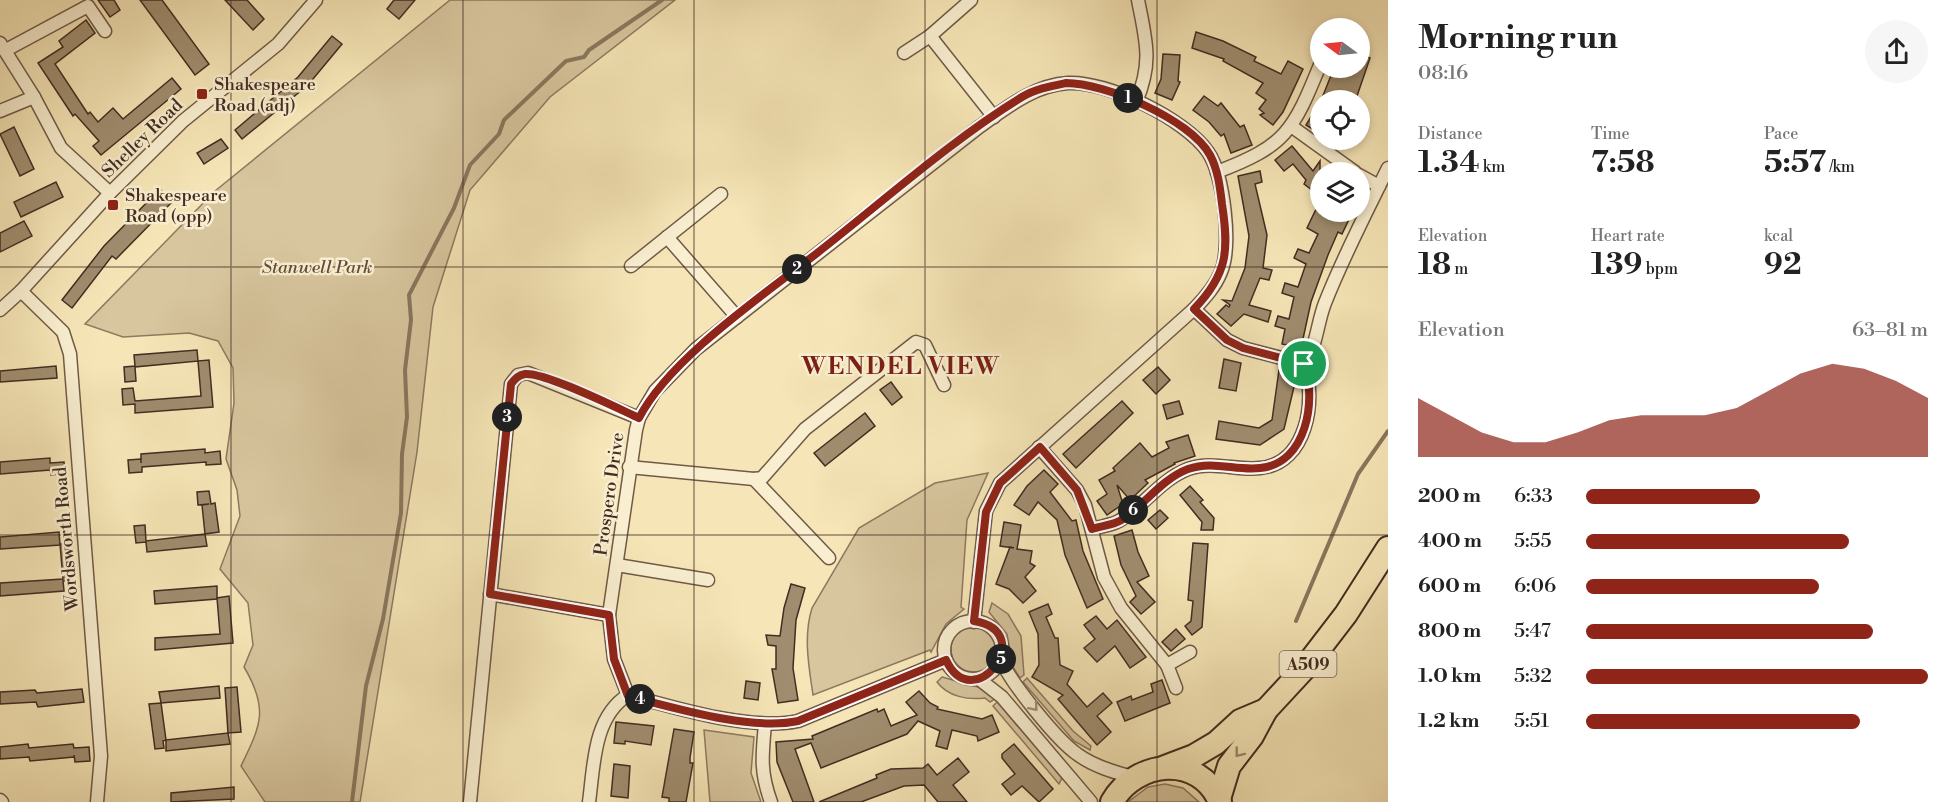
<!DOCTYPE html>
<html lang="en">
<head>
<meta charset="utf-8">
<style>
	:root { --surface:#fff; --page:#f6f6f6; --text:#222; --muted:#767676; --accent:#8f2418 }
	body { margin:0; font-family:"Libre Bodoni",serif; background:var(--page); color:var(--text); height:100vh; display:flex; flex-direction:column; font-size:22px; white-space:nowrap }
	* { box-sizing:border-box; margin:0 }
	p { font-size:20px; color:var(--muted) }
	.icon { flex:none; width:33px; height:33px; fill:none; stroke:currentColor; stroke-width:2; stroke-linecap:round; stroke-linejoin:round }
	.map { position:relative; flex:1; overflow:hidden }
	.side { display:flex; flex-direction:column; background:var(--surface); width:570px }
	.side>* { flex:none }
	.needle { width:39px; rotate:285deg }
	.buttons { position:absolute; left:1310px; top:18px; display:grid; gap:12px }
	.buttons a { display:grid; place-items:center; width:60px; height:60px; border-radius:50%; background:var(--surface); box-shadow:0 3px 9px #0003; font-size:30px }
	.pin { position:absolute; display:grid; place-items:center; width:51px; height:51px; color:#fff; margin:-26px; border:3px solid #fff; border-radius:50%; box-shadow:0 2px 6px #0007 }
	.km { position:absolute; width:30px; height:30px; margin:-15px; border-radius:50%; background:#222; color:#fff; font-size:16px; line-height:30px; text-align:center }
	.round { display:grid; place-items:center; flex:none; width:63px; height:63px; border-radius:32px; background:var(--page) }
	.summary { display:flex; align-items:center; justify-content:space-between; height:102px; padding:0 30px }
	h1 { font-size:33px; font-weight:700; line-height:45px }
	.stats { display:grid; grid-template-columns:repeat(3,1fr); gap:9px; height:102px; padding:6px 30px }
	.stats div { display:grid; align-content:center }
	.stats b { font-size:30px; font-weight:700 }
	.stats small { font-size:16px; font-weight:400 }
	.stats p { font-size:16px }
	.chart { height:168px; padding:12px 30px }
	.chart p { display:flex; justify-content:space-between }
	.chart svg { width:100%; height:108px; margin-top:6px; fill:var(--accent); opacity:.7 }
	ul { padding:0 30px; list-style:none; font-size:20px }
	li { display:grid; grid-template-columns:96px 72px 1fr; align-items:center; height:45px }
	li i { height:15px; border-radius:8px; background:var(--accent) }
	main { display:flex; flex:1; min-height:0 }
	.map>svg:first-child { display:block }
	.green { fill:#d8c69e; stroke:#8e7960; stroke-width:1.5 }
	.lines { fill:none; stroke-linecap:round; stroke-linejoin:round }
	.stream { stroke:#8a765d; stroke-width:4 }
	.building { fill:#a08d6f; stroke:#432c22; stroke-width:1.5 }
	.street-casing { stroke:#705a47; stroke-width:15 }
	.highway-casing { stroke:#432c22; stroke-width:26 }
	.street { stroke:#f9efd0; stroke-width:12 }
	.highway { stroke:#f6e6b7; stroke-width:22 }
	.oneway { stroke:#9e8e79 }
	.oneway2 { stroke:#9c896c }
	.route-casing { stroke:#fff; stroke-width:12 }
	.route { stroke:#8f2418; stroke-width:8 }
	.grid { fill:none; stroke:#432c22; stroke-width:1.5; stroke-opacity:0.55 }
	.poi-dot { fill:#8f2418; stroke:#f9efd0; stroke-width:2 }
	.labels { text-anchor:middle; stroke-width:5; stroke-linejoin:round; paint-order:stroke }
	.shield { fill:#f9efd0; stroke:#7a6656; stroke-width:1.5 }
	.shield-label { font-size:16px; font-weight:bold; fill:#432c22 }
	.poi-label { font-size:18px; fill:#432c22; stroke:#f9efd0; text-anchor:start }
	.street-label { font-size:18px; fill:#432c22; stroke:#f9efd0 }
	.park-label { font-size:18px; font-style:italic; fill:#614b3b; stroke:#f9efd0 }
	.district-label { font-size:24px; font-weight:bold; letter-spacing:1.5px; fill:#7a1f14; stroke:#f9efd0 }
</style>
</head>
<body>
<main>
<div class="map">
<svg width="1388" height="802" viewBox="0 0 1388 802">
	<rect width="100%" height="100%" fill="#f6e6b7"/>
	<filter id="stains"><feTurbulence type="fractalNoise" baseFrequency=".00333" numOctaves="4"/><feColorMatrix values="0 0 0 0 .2 0 0 0 0 .09 0 0 0 0 .02 0 0 0 .5 -.17"/></filter>
	<radialGradient id="worn" r=".72"><stop offset=".6" stop-color="#630" stop-opacity="0"/><stop offset="1" stop-color="#630" stop-opacity=".3"/></radialGradient>
	<g class="green">
		<path d="M450 0H675L550 97 470 190 433 307 417 452 360 802H265L241 766C261 725 269 709 244 667L253 645 248 603 220 569 240 516 237 490 226 459 234 403 233 368 218 341 189 333 123 337 85 324 215 191Z"/>
		<path d="M988 473 967 520 961 607 964 609 946 624 931 652 930 650 813 695C809 667 803 637 812 608L859 528 935 483Z"/>
		<polygon points="992,603 1008,614 1021,636 1024,675 1020,678 1013,667 1007,634 989,612"/>
		<circle cx="974" cy="649" r="23"/>
		<path d="M942 677 978 687 995 699 990 702 985 698C968 700 948 697 937 682Z"/>
		<polygon points="1027,678 1073,731 1091,746 1090,750 1074,741 1023,682"/>
		<polygon points="997,702 1062,778 1059,784 993,706"/>
		<polygon points="704,730 754,737 751,773 761,802 710,802"/>
		<polygon points="1165,784 1183,788 1199,802 1128,802 1148,787"/>
	</g>
	<g class="lines">
		<g class="stream">
			<polyline points="1296,621 1358,474 1388,431"/>
			<polyline points="352,802 366,686 383,619 401,513 402,454 407,417 405,370 411,320 409,295 454,208 470,165 499,134 504,120 566,61 584,57 589,50 662,0"/>
		</g>
	</g>
	<g class="building">
		<polygon points="98,0 114,0 120,10 110,17"/>
		<polygon points="140,0 162,0 209,64 195,75"/>
		<polygon points="225,0 247,0 264,19 253,30"/>
		<polygon points="394,0 415,0 399,19 387,9"/>
		<polygon points="86,20 95,33 55,64 88,114 90,112 98,122 113,108 123,119 172,78 181,89 101,155 93,146 99,141 75,114 73,116 38,63 63,47 59,41"/>
		<polygon points="1196,32 1223,41 1256,57 1254,61 1281,74 1288,61 1303,69 1283,112 1273,125 1260,115 1264,113 1259,109 1266,100 1256,93 1263,83 1223,61 1224,59 1192,48"/>
		<polygon points="332,36 342,44 308,85 242,139 235,130 298,77"/>
		<polygon points="1163,54 1180,55 1178,81 1180,82 1172,100 1155,93 1161,79"/>
		<polygon points="1359,54 1370,58 1357,96 1346,92 1342,100 1322,98 1334,68 1359,68"/>
		<polygon points="1204,96 1218,106 1221,103 1240,127 1244,125 1252,145 1231,153 1224,134 1221,136 1209,122 1193,110"/>
		<polygon points="1320,102 1320,134 1306,125"/>
		<polygon points="14,127 34,169 20,176 0,134"/>
		<polygon points="221,139 228,148 204,164 197,153"/>
		<polygon points="1292,146 1313,171 1320,161 1320,196 1304,184 1306,180 1293,164 1284,171 1275,160"/>
		<polygon points="1260,171 1262,182 1255,184 1267,235 1263,268 1272,270 1269,280 1260,278 1249,305 1271,311 1268,322 1244,314 1231,326 1217,314 1226,305 1229,307 1230,305 1223,300 1232,301 1245,268 1249,236 1238,176"/>
		<polygon points="56,182 63,197 21,217 14,202"/>
		<polygon points="160,189 172,202 116,259 112,256 72,308 62,300 104,246"/>
		<polygon points="1318,205 1320,212 1345,212 1351,215 1342,234 1338,232 1328,255 1311,302 1301,348 1282,344 1285,329 1275,326 1278,316 1289,319 1294,297 1282,293 1285,283 1298,287 1306,264 1294,258 1298,249 1309,253 1318,234 1307,228"/>
		<polygon points="24,221 32,236 0,252 0,233"/>
		<polygon points="197,350 198,361 209,360 213,407 135,413 135,404 123,405 122,389 133,388 135,401 201,396 198,361 135,367 136,381 125,382 124,367 135,366 134,355"/>
		<polygon points="1224,359 1241,363 1236,391 1219,388"/>
		<polygon points="56,366 57,378 0,382 0,371"/>
		<polygon points="1158,367 1170,380 1156,394 1143,380"/>
		<polygon points="1279,370 1297,374 1284,429 1260,445 1216,439 1219,421 1259,428 1272,420"/>
		<polygon points="891,382 902,397 892,405 880,390"/>
		<polygon points="1122,401 1133,413 1076,468 1063,454"/>
		<polygon points="1179,401 1183,414 1167,419 1163,405"/>
		<polygon points="865,413 875,426 825,466 814,453"/>
		<polygon points="1188,435 1195,456 1174,463 1175,464 1145,480 1148,483 1130,500 1117,485 1123,504 1107,515 1097,501 1107,494 1099,480 1115,471 1113,468 1140,443 1152,457 1169,448 1166,442"/>
		<polygon points="205,449 205,453 220,451 221,464 206,465 206,462 142,467 142,472 129,473 128,460 141,459 141,463 141,454"/>
		<polygon points="50,458 50,463 64,462 65,473 51,475 50,467 50,470 0,474 0,462"/>
		<polygon points="1044,470 1058,484 1050,492 1072,521 1076,520 1083,551 1103,599 1087,608 1065,555 1057,520 1038,502 1029,515 1014,505 1027,486"/>
		<polygon points="1190,486 1203,500 1200,502 1214,518 1213,530 1201,530 1202,522 1180,495"/>
		<polygon points="209,491 211,504 215,503 219,532 205,534 207,546 147,552 146,542 136,543 134,526 145,525 146,541 205,534 202,505 209,504 198,505 197,492"/>
		<polygon points="1160,510 1168,518 1156,529 1148,520"/>
		<polygon points="1004,522 1021,525 1017,549 1032,551 1030,563 1035,566 1025,577 1036,591 1023,603 1009,589 996,584 1010,547 1014,548 1000,546"/>
		<polygon points="1132,530 1138,552 1149,576 1137,582 1155,602 1141,614 1130,602 1136,596 1121,565 1114,536"/>
		<polygon points="59,532 60,545 0,549 0,537"/>
		<polygon points="71,543 74,580 63,581 64,591 0,596 0,583 63,579 60,544"/>
		<polygon points="1193,543 1208,544 1202,627 1192,635 1185,626 1191,621 1193,601 1188,600"/>
		<polygon points="791,584 805,588 796,620 793,668 798,700 778,703 772,669 776,669 776,646 768,645 766,635 780,636 784,608"/>
		<polygon points="217,586 217,599 155,604 154,591"/>
		<polygon points="229,596 233,643 155,650 155,638 220,634 217,598"/>
		<polygon points="1048,604 1052,614 1046,617 1055,638 1058,638 1060,665 1073,671 1067,684 1087,707 1103,693 1112,703 1097,716 1111,732 1097,745 1058,699 1063,695 1032,677 1039,665 1038,634 1029,612"/>
		<polygon points="1096,616 1107,629 1117,620 1146,657 1130,668 1115,646 1097,662 1084,648 1095,639 1084,625"/>
		<polygon points="1176,629 1185,639 1171,651 1162,642"/>
		<polygon points="1162,680 1170,703 1125,721 1117,702 1131,696 1132,700 1153,692 1151,684"/>
		<polygon points="746,681 760,683 758,700 744,698"/>
		<polygon points="219,686 220,698 161,703 159,692"/>
		<polygon points="237,687 241,732 228,733 225,688"/>
		<polygon points="82,689 84,702 38,707 36,702 0,704 0,692 35,690 37,693"/>
		<polygon points="919,691 930,703 938,707 937,709 982,719 992,715 999,732 978,741 977,736 952,730 947,749 936,746 940,731 918,721 907,734 821,768 811,743 795,749 814,802 793,802 777,762 776,742 813,739 812,736 877,709 878,712 884,709 891,726 917,715 906,702"/>
		<polygon points="161,703 166,740 228,733 230,744 166,751 166,740 163,741 164,748 155,749 149,704"/>
		<polygon points="616,722 654,726 651,745 625,741 625,744 614,743"/>
		<polygon points="674,729 694,732 690,758 690,763 693,763 686,802 669,802 669,798 662,797"/>
		<polygon points="28,744 29,748 73,744 74,748 89,747 90,761 75,762 74,755 74,757 30,761 29,757 0,759 0,747"/>
		<polygon points="1014,744 1053,789 1039,802 1022,786 1011,795 1002,784 1015,774 1002,758 1002,754"/>
		<polygon points="958,758 969,772 953,785 967,802 938,802 924,785 904,786 861,802 819,802 877,778 876,775 891,769 923,768 928,764 937,775"/>
		<polygon points="614,764 630,766 628,798 611,796"/>
		<polygon points="234,787 234,799 171,802 171,793"/>
	</g>
	<g class="lines">
		<g class="street-casing">
			<g id="street">
				<polyline points="971,0 930,36 994,117"/>
				<polyline points="0,43 34,97 61,148 110,193"/>
				<polyline points="6,50 88,6 105,31"/>
				<polyline points="904,53 930,36"/>
				<path d="M1136 102C1153 62 1146 41 1138 0"/>
				<polyline points="0,111 34,97"/>
				<polyline points="1291,126 1355,172"/>
				<path d="M1217 172C1286 146 1293 131 1320 65"/>
				<polyline points="1359,175 1379,186"/>
				<polyline points="667,237 737,317"/>
				<polyline points="631,266 721,194"/>
				<polyline points="21,291 63,332 70,354 101,756 97,802"/>
				<polyline points="0,310 21,291 110,193 183,121 278,44 316,0"/>
				<path d="M1304 364C1317 347 1317 323 1325 303 1343 257 1366 213 1388 168"/>
				<polyline points="1039,447 1077,490 1085,505 1104,577 1121,608 1167,665 1176,688"/>
				<polyline points="629,467 754,479 762,478 805,429 916,342 925,345 944,385"/>
				<polyline points="754,479 829,558"/>
				<path d="M1092 529C1101 526 1115 525 1122 519 1145 504 1162 479 1188 469 1213 460 1236 471 1260 468 1307 464 1317 399 1304 364L1243 348 1227 340 1194 309"/>
				<polyline points="617,565 708,580"/>
				<polyline points="490,594 609,615"/>
				<circle cx="973" cy="650" r="29"/>
				<path d="M946 660 798 721C751 731 675 708 628 695L614 659 609 615 636 430 639 418 655 391 696 349 979 127C1006 108 1034 85 1068 83 1108 81 1185 119 1208 152 1224 175 1232 246 1221 272 1215 287 1205 298 1194 309L1000 483 986 511 974 622"/>
				<path d="M1001 660C1011 683 1056 739 1077 754 1093 766 1113 772 1133 777"/>
				<polyline points="1167,665 1190,652"/>
				<polyline points="979,679 1002,697 1091,802"/>
				<path d="M765 724C762 756 760 772 771 802"/>
				<polyline points="0,800 2,802"/>
				<polyline points="470,802 511,384 518,375 528,373 639,418"/>
				<path d="M589 802C594 766 593 717 628 695"/>
			</g>
		</g>
		<g class="highway-casing">
			<g id="highway">
				<polyline points="1165,767 1194,756 1216,743 1240,721 1266,710"/>
				<polyline points="1219,799 1229,766 1252,736 1266,710 1303,670 1346,614 1388,548"/>
				<path d="M1112 802C1136 760 1199 753 1220 802"/>
			</g>
		</g>
		<use href="#street" class="street"/>
		<use href="#highway" class="highway"/>
	</g>
	<defs><path id="oneway-chevron" d="M-2-3.5L2.5 0L-2 3.5" fill="none" stroke-width="1.6" stroke-linecap="round" stroke-linejoin="round" transform="scale(1.5)"/></defs>
	<use class="oneway" href="#oneway-chevron" transform="translate(1034 707) rotate(49)"/>
	<use class="oneway2" href="#oneway-chevron" transform="translate(1239 753) rotate(128)"/>
	<g class="lines">
		<g class="route-casing">
			<path id="route" d="M1066 83C1105 83 1190 119 1210 155 1218 170 1220 187 1222 204 1229 250 1228 274 1194 309L1227 340 1243 348 1304 364C1317 399 1307 464 1260 468 1236 471 1213 460 1188 469 1162 479 1145 504 1123 519 1115 525 1101 526 1092 529L1077 490 1040 447 1000 483 986 512 974 621C1040 632 973 718 946 660L798 721C751 731 675 708 628 696L614 659 609 615 490 594 511 384C515 379 518 375 525 374 545 372 617 408 639 418 671 356 770 291 826 246 888 197 956 137 1022 97 1035 89 1051 86 1066 83Z"/>
		</g>
		<use href="#route" class="route"/>
	</g>
	<path class="grid" d="M231 0V802M463 0V802M694 0V802M925 0V802M1157 0V802M0 267H1388M0 535H1388"/>
	<g class="poi-dot">
		<rect x="196" y="88" width="12" height="12" rx="3"/>
		<rect x="107" y="199" width="12" height="12" rx="3"/>
	</g>
	<g class="labels">
		<rect class="shield" x="1279.5" y="651" width="57" height="26" rx="4.5"/>
		<g class="shield-label">
			<text x="1308" y="670">A509</text>
		</g>
		<g class="poi-label">
			<text x="214" y="90">Shakespeare<tspan x="214" dy="21">Road (adj)</tspan></text>
			<text x="125" y="201">Shakespeare<tspan x="125" dy="21">Road (opp)</tspan></text>
		</g>
		<g class="street-label">
			<text transform="translate(142 138) rotate(-44)" y="6">Shelley Road</text>
			<text transform="translate(609 494) rotate(-82)" y="6">Prospero Drive</text>
			<text transform="translate(66 539) rotate(-95)" y="6">Wordsworth Road</text>
		</g>
		<g class="park-label">
			<text x="317" y="273">Stanwell Park</text>
		</g>
		<g class="district-label">
			<text x="901" y="374">WENDEL VIEW</text>
		</g>
	</g>
	<rect width="100%" height="100%" filter="url(#stains)"/>
	<rect width="100%" height="100%" fill="url(#worn)"/>
</svg>
<div class="buttons">
<a><svg class="needle" viewBox="-14 -14 28 28"><path d="M0-13l5 13h-10z" fill="#e53935"/><path d="M0 13l5-13h-10z" fill="#767676"/></svg></a>
<a><svg class="icon" aria-label="locate" viewBox="0 0 24 24"><circle cx="12" cy="12" r="6"/><path d="M12 2v4M12 18v4M2 12h4M18 12h4"/></svg></a>
<a><svg class="icon" aria-label="layers" viewBox="0 0 24 24"><path d="M12 4l9 5-9 5-9-5zM3 14l9 5 9-5"/></svg></a>
</div>
<div class="pin" style="left:1304px;top:364px;background:#1e9e55"><svg class="icon" aria-label="arrive" viewBox="0 0 24 24"><path d="M6 21V4h12l-3 4 3 4H6"/></svg></div>
<b class="km" style="left:1128px;top:98px">1</b>
<b class="km" style="left:797px;top:269px">2</b>
<b class="km" style="left:507px;top:417px">3</b>
<b class="km" style="left:640px;top:699px">4</b>
<b class="km" style="left:1001px;top:659px">5</b>
<b class="km" style="left:1133px;top:510px">6</b>
</div>
<section class="side">
<div class="summary"><div><h1>Morning run</h1><p>08:16</p></div><a class="round"><svg class="icon" aria-label="share" viewBox="0 0 24 24"><path d="M12 15V3M7 8l5-5 5 5M5 13v7h14v-7"/></svg></a></div>
<div class="stats">
<div><p>Distance</p><b>1.34<small> km</small></b></div>
<div><p>Time</p><b>7:58</b></div>
<div><p>Pace</p><b>5:57<small> /km</small></b></div>
</div>
<div class="stats">
<div><p>Elevation</p><b>18<small> m</small></b></div>
<div><p>Heart rate</p><b>139<small> bpm</small></b></div>
<div><p>kcal</p><b>92</b></div>
</div>
<div class="chart"><p><span>Elevation</span>63–81 m</p>
<svg viewBox="0 0 160 44" preserveAspectRatio="none"><path d="M0 44V20L10 27L20 34L30 38L40 38L50 34L60 29L70 27L80 27L90 27L100 24L110 17L120 10L130 6L140 8L150 13L160 20V44z"/></svg>
</div>
<ul>
<li><b>200 m</b>6:33<i style="width:51%"></i></li>
<li><b>400 m</b>5:55<i style="width:77%"></i></li>
<li><b>600 m</b>6:06<i style="width:68%"></i></li>
<li><b>800 m</b>5:47<i style="width:84%"></i></li>
<li><b>1.0 km</b>5:32<i style="width:100%"></i></li>
<li><b>1.2 km</b>5:51<i style="width:80%"></i></li>
</ul>
</section>
</main>
</body>
</html>
